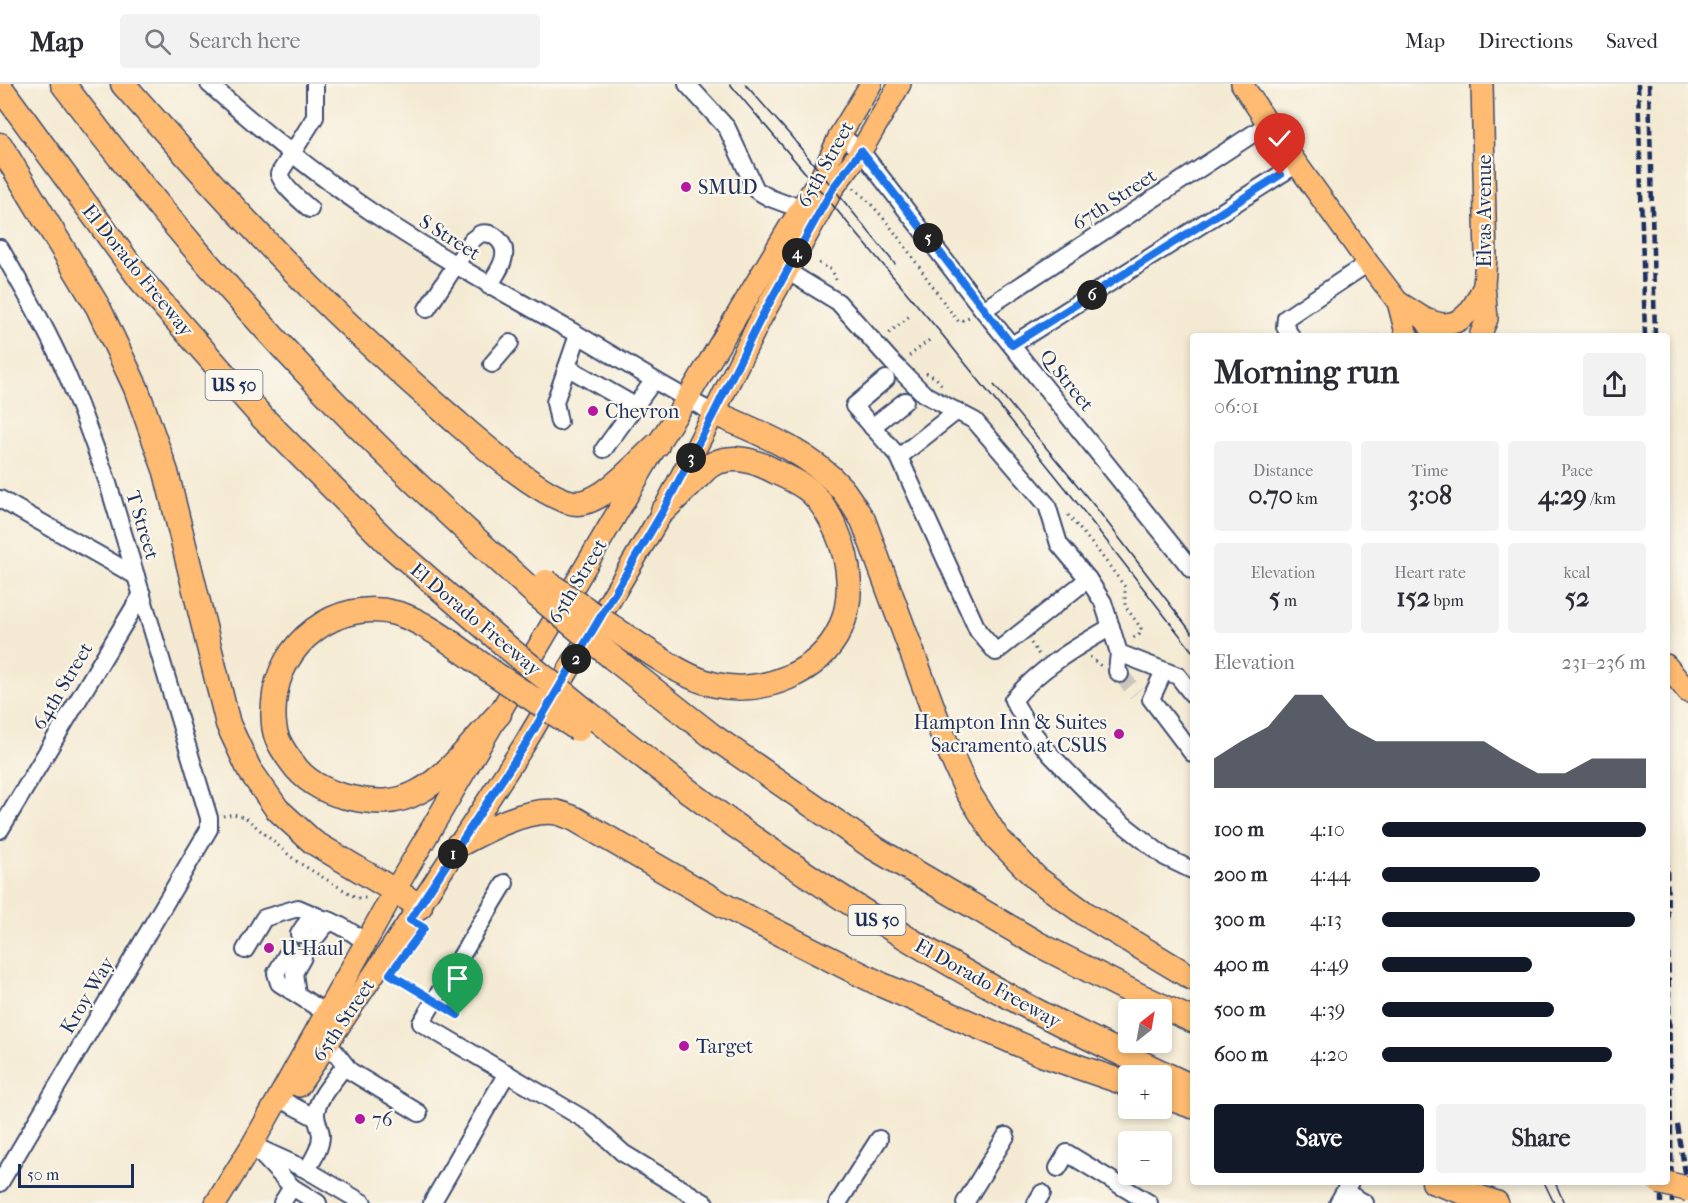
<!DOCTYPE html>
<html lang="en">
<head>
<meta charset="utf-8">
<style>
	:root { --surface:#fff; --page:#f2f2f3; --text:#2b2b33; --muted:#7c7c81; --line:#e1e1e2; --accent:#111827 }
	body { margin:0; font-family:"IM FELL French Canon",serif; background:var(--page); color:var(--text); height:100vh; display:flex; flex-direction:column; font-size:22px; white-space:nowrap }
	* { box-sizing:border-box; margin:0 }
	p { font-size:20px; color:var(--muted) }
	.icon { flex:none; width:33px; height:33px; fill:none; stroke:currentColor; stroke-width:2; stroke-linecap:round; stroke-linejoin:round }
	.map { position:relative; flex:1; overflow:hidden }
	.details { position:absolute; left:1190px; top:249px; width:480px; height:852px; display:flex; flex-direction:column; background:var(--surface); border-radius:6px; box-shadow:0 3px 9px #0003 }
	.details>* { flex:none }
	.needle { width:39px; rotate:31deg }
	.controls { position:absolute; left:1118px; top:915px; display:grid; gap:12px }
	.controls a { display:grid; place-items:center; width:54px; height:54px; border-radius:6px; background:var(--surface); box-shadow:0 3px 9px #0003; font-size:30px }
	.scale { position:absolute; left:18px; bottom:15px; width:116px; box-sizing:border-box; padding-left:6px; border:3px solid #1b2f5e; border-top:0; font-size:16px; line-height:21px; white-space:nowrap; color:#1b2f5e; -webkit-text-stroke:4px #fbf7ec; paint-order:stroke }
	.pin { position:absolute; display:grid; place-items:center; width:51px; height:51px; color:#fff; margin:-62px -26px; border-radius:50% 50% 50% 0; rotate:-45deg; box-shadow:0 0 6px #0007 }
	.pin .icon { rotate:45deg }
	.km { position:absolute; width:30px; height:30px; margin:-15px; border-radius:50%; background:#222; color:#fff; font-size:16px; line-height:30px; text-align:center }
	.round { display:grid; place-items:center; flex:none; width:63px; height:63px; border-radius:6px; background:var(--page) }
	.summary { display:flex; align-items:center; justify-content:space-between; height:102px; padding:0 24px }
	h1 { font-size:33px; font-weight:800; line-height:45px }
	.stats { display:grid; grid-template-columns:repeat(3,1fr); gap:9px; height:102px; padding:6px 24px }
	.stats div { display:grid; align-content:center; border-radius:6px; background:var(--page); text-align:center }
	.stats b { font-size:26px; font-weight:800 }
	.stats small { font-size:16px; font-weight:400 }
	.stats p { font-size:16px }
	.chart { height:168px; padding:12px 24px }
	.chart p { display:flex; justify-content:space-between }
	.chart svg { width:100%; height:108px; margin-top:6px; fill:var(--accent); opacity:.7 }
	.button { display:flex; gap:12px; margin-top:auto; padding:12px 24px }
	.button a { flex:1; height:69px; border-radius:6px; background:var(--accent); color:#fff; font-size:24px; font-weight:800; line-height:69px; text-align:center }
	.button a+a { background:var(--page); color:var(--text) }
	ul { padding:0 24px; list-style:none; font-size:20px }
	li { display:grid; grid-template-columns:96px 72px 1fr; align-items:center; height:45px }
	li i { height:15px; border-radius:8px; background:var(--accent) }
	header { display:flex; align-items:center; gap:36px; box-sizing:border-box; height:84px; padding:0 30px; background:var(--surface); border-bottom:2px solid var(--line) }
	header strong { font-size:28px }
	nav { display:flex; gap:33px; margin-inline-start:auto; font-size:21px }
	.search { width:420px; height:54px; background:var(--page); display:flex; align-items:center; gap:15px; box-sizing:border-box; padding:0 21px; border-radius:6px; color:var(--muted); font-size:22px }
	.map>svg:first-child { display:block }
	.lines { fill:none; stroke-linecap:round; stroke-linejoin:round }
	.minor-tunnel { stroke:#c9c5bc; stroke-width:16; stroke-dasharray:16 8; stroke-linecap:butt }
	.minor-casing { stroke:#3c4b70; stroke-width:20 }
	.major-casing { stroke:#3c4b70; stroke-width:24 }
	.highway-casing { stroke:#3c4b70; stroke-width:27 }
	.path { stroke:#3c4b70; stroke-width:3; stroke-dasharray:1.5 4.5; stroke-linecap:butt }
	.minor { stroke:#fff; stroke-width:16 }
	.major { stroke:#febb71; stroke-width:21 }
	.highway { stroke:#febb71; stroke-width:24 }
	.tram { stroke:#1b2f5e; stroke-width:1.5 }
	.rail { stroke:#1b2f5e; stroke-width:4.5; stroke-dasharray:9 4.5; stroke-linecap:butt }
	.highway-bridge-casing { stroke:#3c4b70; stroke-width:27; stroke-linecap:butt }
	.highway-bridge { stroke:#febb71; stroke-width:24 }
	.route-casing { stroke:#fff; stroke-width:12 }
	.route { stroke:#1a73e8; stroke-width:8 }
	.poi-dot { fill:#b5179e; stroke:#fbf7ec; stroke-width:2 }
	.labels { text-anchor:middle; stroke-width:4.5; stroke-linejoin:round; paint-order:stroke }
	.shield { fill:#fbf7ec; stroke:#5e6b89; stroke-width:1.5 }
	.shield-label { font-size:18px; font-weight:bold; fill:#1b2f5e }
	.street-label { font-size:20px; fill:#1b2f5e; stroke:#fbf7ec }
	.poi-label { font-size:20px; fill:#1b2f5e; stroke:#fbf7ec; text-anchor:start }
</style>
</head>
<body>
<header>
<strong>Map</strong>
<div class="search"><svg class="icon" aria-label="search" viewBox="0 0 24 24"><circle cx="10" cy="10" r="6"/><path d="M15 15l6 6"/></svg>Search here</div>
<nav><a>Map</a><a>Directions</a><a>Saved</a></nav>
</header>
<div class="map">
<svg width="1688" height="1119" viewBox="0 0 1688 1119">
	<rect width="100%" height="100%" fill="#fbf7ec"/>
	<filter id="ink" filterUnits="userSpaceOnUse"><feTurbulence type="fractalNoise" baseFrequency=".0167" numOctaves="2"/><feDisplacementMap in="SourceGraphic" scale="12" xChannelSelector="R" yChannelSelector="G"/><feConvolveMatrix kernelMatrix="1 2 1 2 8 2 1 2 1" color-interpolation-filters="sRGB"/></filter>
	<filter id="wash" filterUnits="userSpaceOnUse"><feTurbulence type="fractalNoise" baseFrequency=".008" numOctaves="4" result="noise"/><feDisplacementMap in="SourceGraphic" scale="24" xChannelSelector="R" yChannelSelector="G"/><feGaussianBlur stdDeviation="1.35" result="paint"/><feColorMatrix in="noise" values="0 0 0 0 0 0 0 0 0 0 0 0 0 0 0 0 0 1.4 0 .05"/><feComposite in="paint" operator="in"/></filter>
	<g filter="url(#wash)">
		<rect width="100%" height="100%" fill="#f4ead3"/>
	</g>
	<g filter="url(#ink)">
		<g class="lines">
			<polyline class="minor-tunnel" points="1120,590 1136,609"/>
			<g class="minor-casing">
				<g id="minor">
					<path d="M209 0C261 46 315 90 373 129 436 171 502 208 568 245 617 273 664 304 714 329"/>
					<polyline points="687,0 727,44 756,106 770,114 786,120 803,121"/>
					<polyline points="840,51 861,67 983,226 1192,486"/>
					<path d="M310 125C299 115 284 104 279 90L315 33V0"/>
					<path d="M0 164C24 206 48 247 67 291 82 326 94 361 107 396L209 734V745L0 1099"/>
					<polyline points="787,187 838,218 891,277 924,310 975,337 1047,421 1059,460 1088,495 1103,518 1119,569 1178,592 1192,610"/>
					<path d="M427 225 472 156C475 154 477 152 480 150 493 146 506 159 504 172 503 182 494 193 489 202"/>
					<polyline points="983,226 1268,40"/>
					<polyline points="1291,252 1285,243 1286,234 1368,179"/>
					<polyline points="1012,261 1297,80"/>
					<polyline points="492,280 510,259"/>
					<polyline points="567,283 635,322"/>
					<polyline points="886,295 854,322 899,373 978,547 996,568 1088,495"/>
					<polyline points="559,338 555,318 578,251"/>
					<polyline points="872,343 905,317"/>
					<polyline points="604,365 654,296"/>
					<polyline points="899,373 957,327"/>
					<polyline points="0,415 136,492"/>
					<path d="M1111 543C1076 563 1039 585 1013 616L1030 645 1051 671 1104 725 1165 773 1192 786"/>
					<polyline points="1119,569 1117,587 1120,590"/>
					<polyline points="1164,587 1151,615 1192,669"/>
					<polyline points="0,746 142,510"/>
					<polyline points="505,799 421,939 589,1038 623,1069 705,1119"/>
					<path d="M299 850C302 846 304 841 308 838 322 825 353 850 366 858"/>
					<polyline points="312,858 323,844 331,837"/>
					<polyline points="290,865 276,889 279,899 326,929"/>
					<polyline points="245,866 264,834 298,824 319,833"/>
					<polyline points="297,910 294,889 303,873"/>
					<polyline points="328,959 350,987 419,1029"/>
					<polyline points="278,1014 316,1034"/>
					<polyline points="252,1061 307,1086 363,1119"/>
					<polyline points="259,1068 292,1103 318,1119"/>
					<polyline points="1058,1084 1067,1069 1149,1119"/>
					<path d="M307 1086C313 1075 321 1064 321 1051 320 1043 315 1036 316 1028 319 1011 336 995 345 981"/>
					<polyline points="1345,1108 1365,1119"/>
					<polyline points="282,1119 292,1103"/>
					<polyline points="432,1119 507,989"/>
					<polyline points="838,1119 879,1055"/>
					<polyline points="965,1119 1006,1052"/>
					<polyline points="1036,1119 1042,1109"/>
					<polyline points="1338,1119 1350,1098"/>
				</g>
			</g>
			<g class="major-casing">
				<g id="major">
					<polyline points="1242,0 1268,40 1368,179 1398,218 1425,235 1436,252"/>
					<polyline points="1398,218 1406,249 1408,252"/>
					<path d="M1425 235C1431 237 1438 240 1444 240 1467 240 1475 219 1484 202"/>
					<polyline points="1480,252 1487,235 1484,201 1486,174 1482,0"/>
					<polyline points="1666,581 1688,608"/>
					<polyline points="299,1002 410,836 524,661 663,427 714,329 760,236 833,104 861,67 900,0"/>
					<polyline points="216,1119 252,1061 394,808 657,361 687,315 789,144 822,91 840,51 871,0"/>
				</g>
			</g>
			<g class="highway-casing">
				<g id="highway">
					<path d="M63 0C142 105 227 206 318 301 388 375 462 443 537 511"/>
					<path d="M123 0C184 69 246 139 311 204 357 250 406 294 455 337 478 357 549 420 578 419 604 418 638 378 657 361"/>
					<polyline points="0,3 141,196 262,333 391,462 507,563"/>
					<polyline points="0,61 98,223 136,304 166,388 228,640 249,685 277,725 313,758 420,822"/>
					<path d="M714 329C760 349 808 367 842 405 850 415 856 426 863 436L943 652 966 705 997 754 1036 794 1087 831 1192 894"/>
					<path d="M628 554C655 571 684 594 716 601 762 611 819 590 840 545 854 515 850 477 837 448 830 432 820 414 806 404 797 398 787 393 778 389 758 378 735 369 713 380 708 382 703 388 699 392 687 403 675 415 663 427"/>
					<polyline points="613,574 711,651 871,762 1038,860 1140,912 1192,936"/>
					<path d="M492 588C466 570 425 536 395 529 337 514 278 559 274 619 273 630 273 643 277 654 282 666 289 675 297 685 310 700 332 711 352 714 375 719 396 720 418 708 448 693 476 654 499 630"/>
					<path d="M587 628C639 669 691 711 746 749 834 811 926 868 1021 919 1077 949 1135 976 1192 1003"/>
					<path d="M458 761C485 747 522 726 553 728 560 728 569 733 575 735L725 822 882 901 1044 971 1128 1000"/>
					<polyline points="1161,1011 1192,1022"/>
					<polyline points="1434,1098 1496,1119"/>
				</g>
			</g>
			<g class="path">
				<path d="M854 104C897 141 923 194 959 238L969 233"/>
				<polyline points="819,179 832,186 837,198"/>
				<polyline points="889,249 912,230"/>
				<polyline points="1378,252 1382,249"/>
				<polyline points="909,272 932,254"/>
				<polyline points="926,289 936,294 942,301"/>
				<polyline points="1068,431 1099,468 1125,503 1125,522 1141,544 1139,551 1133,554"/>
				<polyline points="1031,559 1039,571"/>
				<polyline points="1090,573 1101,582"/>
				<polyline points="223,732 234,730 246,734 296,777 357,814 366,814"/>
				<polyline points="392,892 423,910"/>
				<polyline points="446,924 458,931"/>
			</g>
			<use href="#minor" class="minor"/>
			<use href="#major" class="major"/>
			<use href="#highway" class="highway"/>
			<g class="tram">
				<polyline points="730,0 940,248 1067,406 1192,567"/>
				<polyline points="745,0 790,51 895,180"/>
				<polyline points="994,301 1097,425 1192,549"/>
				<polyline points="1544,1098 1554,1119"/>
				<polyline points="1555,1098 1564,1119"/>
			</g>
			<g class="rail">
				<polyline points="1638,0 1645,252"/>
				<polyline points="1649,0 1655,252"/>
				<polyline points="1666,705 1672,1119"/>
				<polyline points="1677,1041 1688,1106"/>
				<polyline points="1661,1098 1661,1119"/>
			</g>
			<g class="highway-bridge-casing">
				<g id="highway-bridge">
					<polyline points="546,498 628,554"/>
					<polyline points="537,511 613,574"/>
					<polyline points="507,563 587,628"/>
					<polyline points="492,588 578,645"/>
					<polyline points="1660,1098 1688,1105"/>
				</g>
			</g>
			<use href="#highway-bridge" class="highway-bridge"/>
		</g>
	</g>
	<g class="lines" filter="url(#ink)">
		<g class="route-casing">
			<polyline id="route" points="458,931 390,890 424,844 410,836 525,661 663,427 714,329 760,236 833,104 861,67 1012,261 1280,91"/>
		</g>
		<use href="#route" class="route"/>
	</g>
	<g class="poi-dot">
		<circle cx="686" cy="103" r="6"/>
		<circle cx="593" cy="327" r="6"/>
		<circle cx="1119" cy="650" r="6"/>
		<circle cx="269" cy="864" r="6"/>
		<circle cx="684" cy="962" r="6"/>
		<circle cx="360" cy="1035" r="6"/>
	</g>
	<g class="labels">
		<g class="shield">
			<rect x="205.5" y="286" width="57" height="30" rx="4.5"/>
			<rect x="848.5" y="821" width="57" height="30" rx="4.5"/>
		</g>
		<g class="shield-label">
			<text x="234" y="307">US 50</text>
			<text x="877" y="842">US 50</text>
		</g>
		<g class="street-label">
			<text transform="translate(825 80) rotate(-61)" y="7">65th Street</text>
			<text transform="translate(1114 115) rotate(-33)" y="7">67th Street</text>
			<text transform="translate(1484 127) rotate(-90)" y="7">Elvas Avenue</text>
			<text transform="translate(450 153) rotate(32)" y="7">S Street</text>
			<text transform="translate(138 186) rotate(51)" y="7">El Dorado Freeway</text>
			<text transform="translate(1067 296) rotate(51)" y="7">Q Street</text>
			<text transform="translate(143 441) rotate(73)" y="7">T Street</text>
			<text transform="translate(577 497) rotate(-59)" y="7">65th Street</text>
			<text transform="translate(476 535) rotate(40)" y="7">El Dorado Freeway</text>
			<text transform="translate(62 602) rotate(-59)" y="7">64th Street</text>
			<text transform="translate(988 899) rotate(29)" y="7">El Dorado Freeway</text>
			<text transform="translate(87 911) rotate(-59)" y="7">Kroy Way</text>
			<text transform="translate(343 936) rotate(-56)" y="7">65th Street</text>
		</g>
		<g class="poi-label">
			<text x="698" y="110">SMUD</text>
			<text x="605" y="334">Chevron</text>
			<text x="1107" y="645" text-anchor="end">Hampton Inn &amp; Suites<tspan x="1107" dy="23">Sacramento at CSUS</tspan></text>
			<text x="281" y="871">U-Haul</text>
			<text x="696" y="969">Target</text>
			<text x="372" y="1042">76</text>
		</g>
	</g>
</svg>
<div class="controls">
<a><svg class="needle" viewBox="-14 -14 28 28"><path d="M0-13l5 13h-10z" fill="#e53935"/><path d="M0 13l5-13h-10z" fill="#7c7c81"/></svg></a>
<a>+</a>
<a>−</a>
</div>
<div class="scale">50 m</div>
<div class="pin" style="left:458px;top:931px;background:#1e9e55"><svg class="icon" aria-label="arrive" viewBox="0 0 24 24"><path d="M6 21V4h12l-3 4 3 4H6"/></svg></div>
<div class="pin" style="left:1280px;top:91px;background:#d93025"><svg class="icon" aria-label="check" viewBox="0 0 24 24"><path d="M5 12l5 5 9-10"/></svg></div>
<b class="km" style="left:453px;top:770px">1</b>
<b class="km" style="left:576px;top:575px">2</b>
<b class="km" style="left:691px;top:374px">3</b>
<b class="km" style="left:797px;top:169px">4</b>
<b class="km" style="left:928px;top:154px">5</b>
<b class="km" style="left:1092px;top:211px">6</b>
<section class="details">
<div class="summary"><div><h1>Morning run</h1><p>06:01</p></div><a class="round"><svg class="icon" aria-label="share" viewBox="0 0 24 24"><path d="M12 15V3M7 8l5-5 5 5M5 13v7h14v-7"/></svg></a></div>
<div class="stats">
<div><p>Distance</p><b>0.70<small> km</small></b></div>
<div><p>Time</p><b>3:08</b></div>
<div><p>Pace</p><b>4:29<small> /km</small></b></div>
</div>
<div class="stats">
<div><p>Elevation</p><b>5<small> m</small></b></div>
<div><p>Heart rate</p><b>152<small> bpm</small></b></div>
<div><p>kcal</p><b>52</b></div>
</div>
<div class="chart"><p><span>Elevation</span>231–236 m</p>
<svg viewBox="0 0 160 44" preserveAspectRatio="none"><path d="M0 44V32L10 25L20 19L30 6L40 6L50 19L60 25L70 25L80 25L90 25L100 25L110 32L120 38L130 38L140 32L150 32L160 32V44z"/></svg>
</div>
<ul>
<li><b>100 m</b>4:10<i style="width:100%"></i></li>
<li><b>200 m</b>4:44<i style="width:60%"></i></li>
<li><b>300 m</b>4:13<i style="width:96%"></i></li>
<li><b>400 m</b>4:49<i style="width:57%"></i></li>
<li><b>500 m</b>4:39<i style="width:65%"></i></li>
<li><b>600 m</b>4:20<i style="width:87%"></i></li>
</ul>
<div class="button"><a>Save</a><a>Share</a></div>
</section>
</div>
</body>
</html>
